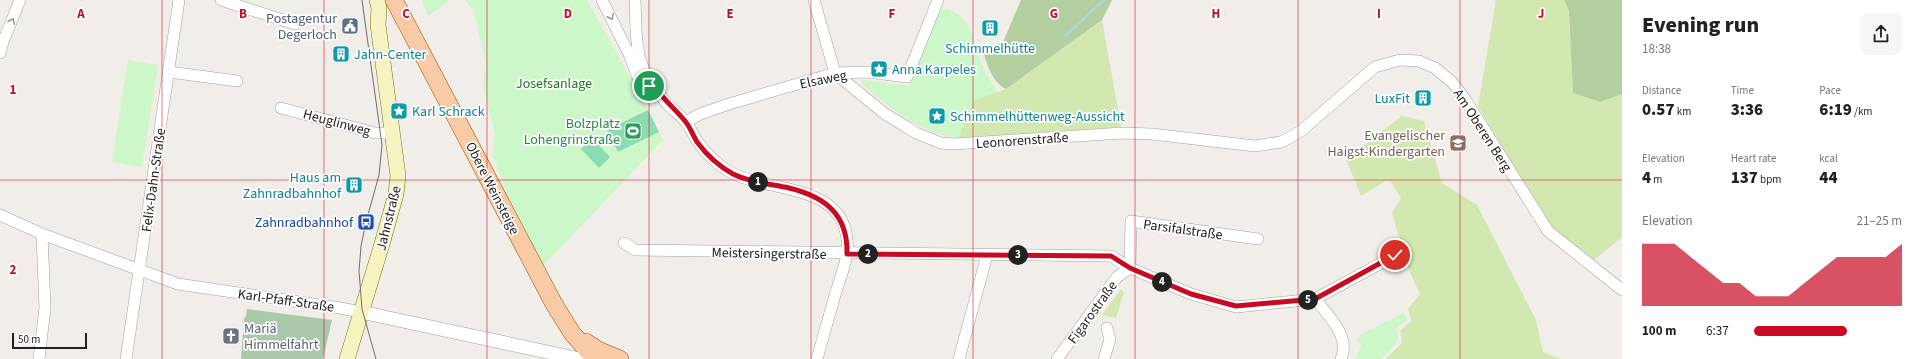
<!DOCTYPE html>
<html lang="en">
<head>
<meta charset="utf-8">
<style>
	:root { --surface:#fff; --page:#f6f6f6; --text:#222; --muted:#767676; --accent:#c80a23 }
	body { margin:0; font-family:"Source Sans 3",sans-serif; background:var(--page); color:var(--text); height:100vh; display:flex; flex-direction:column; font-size:15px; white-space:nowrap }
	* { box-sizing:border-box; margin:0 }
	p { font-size:13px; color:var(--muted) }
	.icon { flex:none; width:22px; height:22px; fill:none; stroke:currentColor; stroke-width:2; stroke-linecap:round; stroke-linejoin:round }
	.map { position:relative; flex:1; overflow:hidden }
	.details { display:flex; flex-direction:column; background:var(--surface); width:300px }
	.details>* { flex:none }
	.scale { position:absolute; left:12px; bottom:10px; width:75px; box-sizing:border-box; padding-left:4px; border:2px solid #212121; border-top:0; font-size:11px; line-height:14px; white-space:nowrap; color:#212121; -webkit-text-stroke:3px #fff; paint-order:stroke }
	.pin { position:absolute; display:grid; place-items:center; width:34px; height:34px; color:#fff; margin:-17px; border:2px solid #fff; border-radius:50%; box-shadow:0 1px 4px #0007 }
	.km { position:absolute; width:20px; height:20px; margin:-10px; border-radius:50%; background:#222; color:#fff; font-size:11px; line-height:20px; text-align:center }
	.round { display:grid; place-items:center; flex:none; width:42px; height:42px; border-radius:8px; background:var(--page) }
	.overview { display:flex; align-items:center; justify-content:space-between; height:68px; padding:0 20px }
	h1 { font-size:22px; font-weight:800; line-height:30px }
	.metrics { display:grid; grid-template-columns:repeat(3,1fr); gap:6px; height:68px; padding:4px 20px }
	.metrics div { display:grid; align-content:center }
	.metrics b { font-size:17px; font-weight:800 }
	.metrics small { font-size:11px; font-weight:400 }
	.metrics p { font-size:11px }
	.chart { height:112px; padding:8px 20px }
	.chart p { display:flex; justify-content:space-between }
	.chart svg { width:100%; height:72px; margin-top:4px; fill:var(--accent); opacity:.7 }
	ul { padding:0 20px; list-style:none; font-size:13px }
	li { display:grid; grid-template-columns:64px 48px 1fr; align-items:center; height:30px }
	li i { height:10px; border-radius:5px; background:var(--accent) }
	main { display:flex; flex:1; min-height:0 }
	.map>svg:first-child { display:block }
	.grass { fill:#d3e8b1 }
	.forest { fill:#b3ce9f }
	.cemetery { fill:#aac9ab }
	.park { fill:#cbf7c9 }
	.pitch { fill:#8bdcb2 }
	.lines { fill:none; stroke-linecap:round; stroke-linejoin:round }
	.stream { stroke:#abd7dc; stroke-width:3 }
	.minor-casing { stroke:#a2a2a2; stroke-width:12 }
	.tertiary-casing { stroke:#a2a2a2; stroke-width:14 }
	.secondary-casing { stroke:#76730a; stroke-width:16 }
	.primary-casing { stroke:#975407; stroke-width:18 }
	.minor { stroke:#fff; stroke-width:11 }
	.tertiary { stroke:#fff; stroke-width:13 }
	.secondary { stroke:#f7f3c0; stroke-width:15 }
	.primary { stroke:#f8caa6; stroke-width:17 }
	.tram { stroke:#6f6f6f; stroke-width:1 }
	.oneway { stroke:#9b9b9b }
	.route-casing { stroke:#fff; stroke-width:8 }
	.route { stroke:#c80a23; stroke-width:5 }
	.grid { fill:none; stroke:#c80a23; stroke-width:1; stroke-opacity:0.55 }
	.labels { text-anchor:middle; stroke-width:3.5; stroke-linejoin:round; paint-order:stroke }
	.service-label { font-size:14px; fill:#4e5e75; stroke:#fff; text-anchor:end }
	.culture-label { font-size:14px; fill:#0d838f; stroke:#fff; text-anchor:start }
	.street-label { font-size:14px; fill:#212121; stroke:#fff }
	.park-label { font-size:14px; fill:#177d11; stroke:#fff }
	.leisure-label { font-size:14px; fill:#27864d; stroke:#fff; text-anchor:end }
	.education-label { font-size:14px; fill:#785e54; stroke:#fff; text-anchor:end }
	.transit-label { font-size:14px; fill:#164399; stroke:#fff; text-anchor:end }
	.worship-label { font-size:14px; fill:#5b616d; stroke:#fff; text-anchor:start }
	.grid-label { font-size:13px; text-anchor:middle; font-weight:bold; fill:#c80a23; stroke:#fff; stroke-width:3.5; stroke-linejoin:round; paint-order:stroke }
</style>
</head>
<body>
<main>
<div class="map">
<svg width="1622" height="359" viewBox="0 0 1622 359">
	<rect width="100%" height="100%" fill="#f1ede8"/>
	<g class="grass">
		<polygon points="1496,0 1564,0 1569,11 1573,93 1600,102 1622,94 1622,237 1588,265 1557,240 1478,106"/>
		<polygon points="1102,20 1121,127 958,138 973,101 992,87 998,92 1006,89"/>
		<polygon points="1402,116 1424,121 1442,183 1477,205 1536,320 1543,352 1561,359 1386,359 1402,343 1400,331 1411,321 1408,309 1420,294 1408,268 1392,213 1401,198 1389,179 1361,196 1346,159"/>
		<polygon points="1121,289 1124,292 1116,318 1102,315"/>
	</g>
	<g class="forest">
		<path d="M1021 0H1112L1102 20 1006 89C992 82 987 65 983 51L1003 42Z"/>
		<polygon points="1564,0 1622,0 1622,94 1600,102 1573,93 1569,11"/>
	</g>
	<polygon class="cemetery" points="247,309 332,320 323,359 241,359 244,318 246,316"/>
	<g class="park">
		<polygon points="422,0 450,0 428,16"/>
		<polygon points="465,0 587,0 648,110 607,130 618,152 659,132 663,140 537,272 492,154 495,134 483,86 486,64 474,11"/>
		<path d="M948 9C974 21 972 37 981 62 985 73 991 82 998 92L973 101 958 138C917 132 892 109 861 83L863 80 909 86 940 10Z"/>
		<polygon points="128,60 158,65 142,167 112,162"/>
		<polygon points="1404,313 1407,319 1395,329 1399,338 1397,342 1381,359 1355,359 1362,345 1356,339 1362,334"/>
	</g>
	<g class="pitch">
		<polygon points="648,110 659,132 618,152 607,130"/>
		<polygon points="592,138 610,157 599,168 581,149"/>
	</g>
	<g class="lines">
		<polyline class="stream" points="1065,36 1104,0"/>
		<g class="minor-casing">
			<g id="minor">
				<polyline points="221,0 295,24"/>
				<polyline points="602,0 630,56 640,83 655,87"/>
				<path d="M635 0C636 16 635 33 638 49 640 68 655 90 667 104 673 110 680 115 685 121 690 127 693 135 698 142 706 154 720 167 734 174 767 191 836 184 846 233 851 254 841 275 835 295 829 316 823 338 817 359"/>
				<polyline points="814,0 835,73 885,114 900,123 916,133 941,143 954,144 1122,133 1152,134 1255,146 1281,142 1289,138 1302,130 1375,67 1400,60 1419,61 1435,68 1452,82 1465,99 1548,231 1622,290"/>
				<polyline points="0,53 3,42 20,0"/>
				<polyline points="169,72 237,81"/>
				<polyline points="281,108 375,133 393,133"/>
				<polyline points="686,122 700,114 729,104 835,73 868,72 907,77 938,0"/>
				<polyline points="0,215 42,234 178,284 340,308 361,312"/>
				<polyline points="624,243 635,250 1111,256 1130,268 1191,294 1236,307 1315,299 1400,253"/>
				<polyline points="1130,268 1131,221 1258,239"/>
				<path d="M1315 299C1328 315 1351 337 1341 359"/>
				<polyline points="39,359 45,308 42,234"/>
				<polyline points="126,359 179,0"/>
				<polyline points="959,359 987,255"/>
				<polyline points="1057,359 1117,277 1130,268"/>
				<polyline points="1104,359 1110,339 1107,328"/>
			</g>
		</g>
		<g class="tertiary-casing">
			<polyline id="tertiary" points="361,312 580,359"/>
		</g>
		<g class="secondary-casing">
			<polyline id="secondary" points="347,359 382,244 396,194 398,176 378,25 379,8 377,0"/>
		</g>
		<g class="primary-casing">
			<g id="primary">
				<polyline points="394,0 554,304 572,333 595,359"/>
				<polyline points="586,342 598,350 620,359"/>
			</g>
		</g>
		<use href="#minor" class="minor"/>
		<use href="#tertiary" class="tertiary"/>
		<use href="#secondary" class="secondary"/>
		<use href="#primary" class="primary"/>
		<polyline class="tram" points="362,0 382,145 379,175 366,222 361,246 359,271 362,309 376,359"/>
	</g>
	<defs><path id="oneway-chevron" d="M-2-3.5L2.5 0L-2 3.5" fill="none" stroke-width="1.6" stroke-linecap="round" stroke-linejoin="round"/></defs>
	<g class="oneway">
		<use href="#oneway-chevron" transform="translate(611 17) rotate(63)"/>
		<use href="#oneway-chevron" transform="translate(12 21) rotate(-67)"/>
	</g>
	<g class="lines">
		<g class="route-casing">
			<path id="route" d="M649 86 655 87C664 100 675 109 685 121 690 127 693 135 697 142 706 154 720 167 733 174 751 183 771 184 789 188 826 197 848 215 847 254L1111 256 1130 268 1191 294 1236 306 1315 299 1395 255"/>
		</g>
		<use href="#route" class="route"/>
	</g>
	<path class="grid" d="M162 0V359M324 0V359M487 0V359M649 0V359M811 0V359M973 0V359M1135 0V359M1298 0V359M1460 0V359M0 180H1622"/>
	<defs>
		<g id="civic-square" transform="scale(0.9)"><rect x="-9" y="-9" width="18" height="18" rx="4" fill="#5c6f8a" stroke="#fff"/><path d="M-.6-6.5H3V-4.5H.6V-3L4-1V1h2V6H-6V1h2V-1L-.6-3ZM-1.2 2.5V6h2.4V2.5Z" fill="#fff"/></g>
		<g id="building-square" transform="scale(0.9)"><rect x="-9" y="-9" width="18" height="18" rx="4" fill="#0f9aa8" stroke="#fff"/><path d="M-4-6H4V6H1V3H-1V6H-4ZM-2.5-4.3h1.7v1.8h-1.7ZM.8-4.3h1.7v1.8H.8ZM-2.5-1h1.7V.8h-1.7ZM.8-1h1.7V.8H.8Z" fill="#fff"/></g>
		<g id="sight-square" transform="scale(0.9)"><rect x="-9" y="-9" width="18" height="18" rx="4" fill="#0f9aa8" stroke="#fff"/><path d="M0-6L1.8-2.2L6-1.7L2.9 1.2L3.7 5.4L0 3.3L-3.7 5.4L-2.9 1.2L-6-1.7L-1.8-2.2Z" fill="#fff"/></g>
		<g id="stadium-square" transform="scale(0.9)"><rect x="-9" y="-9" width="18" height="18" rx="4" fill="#2e9e5b" stroke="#fff"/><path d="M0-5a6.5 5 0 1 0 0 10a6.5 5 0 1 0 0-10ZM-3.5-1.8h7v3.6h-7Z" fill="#fff"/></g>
		<g id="school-square" transform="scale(0.9)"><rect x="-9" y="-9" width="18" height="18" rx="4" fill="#8d6e63" stroke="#fff"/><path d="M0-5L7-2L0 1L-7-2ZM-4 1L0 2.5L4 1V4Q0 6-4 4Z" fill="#fff"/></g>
		<g id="bus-square" transform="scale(0.9)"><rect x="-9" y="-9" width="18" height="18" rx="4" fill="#1a4fb4" stroke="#fff"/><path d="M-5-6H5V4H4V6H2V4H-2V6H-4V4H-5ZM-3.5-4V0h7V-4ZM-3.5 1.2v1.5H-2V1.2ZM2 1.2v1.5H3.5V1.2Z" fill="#fff"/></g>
		<g id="church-square" transform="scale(0.9)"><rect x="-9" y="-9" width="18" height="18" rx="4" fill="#6b7280" stroke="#fff"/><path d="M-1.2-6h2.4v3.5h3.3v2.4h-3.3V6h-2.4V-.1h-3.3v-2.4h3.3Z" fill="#fff"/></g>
	</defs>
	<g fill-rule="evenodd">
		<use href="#civic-square" x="350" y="26"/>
		<use href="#building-square" x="990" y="28"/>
		<use href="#building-square" x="341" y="54"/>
		<use href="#sight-square" x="879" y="69"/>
		<use href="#building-square" x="1423" y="98"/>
		<use href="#sight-square" x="399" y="111"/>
		<use href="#sight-square" x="937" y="116"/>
		<use href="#stadium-square" x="633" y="131"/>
		<use href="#school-square" x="1458" y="143"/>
		<use href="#building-square" x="354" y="185"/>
		<use href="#bus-square" x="366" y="222"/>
		<use href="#church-square" x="231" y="336"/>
	</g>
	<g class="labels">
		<g class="service-label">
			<text x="337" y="23">Postagentur<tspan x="337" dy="16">Degerloch</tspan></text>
		</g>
		<g class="culture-label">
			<text x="990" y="53" text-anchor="middle">Schimmelhütte</text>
			<text x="354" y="59">Jahn-Center</text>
			<text x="892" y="74">Anna Karpeles</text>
			<text x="1410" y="103" text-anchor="end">LuxFit</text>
			<text x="412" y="116">Karl Schrack</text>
			<text x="950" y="121">Schimmelhüttenweg-Aussicht</text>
			<text x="341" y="182" text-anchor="end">Haus am<tspan x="341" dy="16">Zahnradbahnhof</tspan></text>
		</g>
		<g class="street-label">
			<text transform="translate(823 79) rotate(-12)" y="5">Elsaweg</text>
			<text transform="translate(337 122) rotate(15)" y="5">Heuglinweg</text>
			<text transform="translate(1483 130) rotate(57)" y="5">Am Oberen Berg</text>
			<text transform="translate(1022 140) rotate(-4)" y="5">Leonorenstraße</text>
			<text transform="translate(153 180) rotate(-82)" y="5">Felix-Dahn-Straße</text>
			<text transform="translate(493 188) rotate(63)" y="5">Obere Weinsteige</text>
			<text transform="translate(388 218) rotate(-76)" y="5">Jahnstraße</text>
			<text transform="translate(1183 229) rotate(8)" y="5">Parsifalstraße</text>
			<text transform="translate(769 253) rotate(1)" y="5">Meistersingerstraße</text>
			<text transform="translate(286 300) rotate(8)" y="5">Karl-Pfaff-Straße</text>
			<text transform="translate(1092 312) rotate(-54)" y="5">Figarostraße</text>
		</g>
		<g class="park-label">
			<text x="554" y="88">Josefsanlage</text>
		</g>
		<g class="leisure-label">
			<text x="620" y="128">Bolzplatz<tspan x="620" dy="16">Lohengrinstraße</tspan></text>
		</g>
		<g class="education-label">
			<text x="1445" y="140">Evangelischer<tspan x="1445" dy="16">Haigst-Kindergarten</tspan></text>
		</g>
		<g class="transit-label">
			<text x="353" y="227">Zahnradbahnhof</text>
		</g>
		<g class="worship-label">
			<text x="244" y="333">Mariä<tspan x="244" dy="16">Himmelfahrt</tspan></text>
		</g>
	</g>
	<g class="grid-label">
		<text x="81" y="18">A</text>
		<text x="243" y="18">B</text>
		<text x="406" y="18">C</text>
		<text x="568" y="18">D</text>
		<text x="730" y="18">E</text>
		<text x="892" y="18">F</text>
		<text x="1054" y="18">G</text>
		<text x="1216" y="18">H</text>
		<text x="1379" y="18">I</text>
		<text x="1541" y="18">J</text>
		<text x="13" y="94">1</text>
		<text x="13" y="274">2</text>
	</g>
</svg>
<div class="scale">50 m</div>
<div class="pin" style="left:649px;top:86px;background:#1e9e55"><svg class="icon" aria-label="arrive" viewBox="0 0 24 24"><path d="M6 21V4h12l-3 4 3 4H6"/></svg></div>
<div class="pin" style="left:1395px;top:255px;background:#d93025"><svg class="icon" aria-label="check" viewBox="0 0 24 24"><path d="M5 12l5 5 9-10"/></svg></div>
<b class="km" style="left:758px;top:182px">1</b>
<b class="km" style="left:868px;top:254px">2</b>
<b class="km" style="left:1018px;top:255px">3</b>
<b class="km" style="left:1162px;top:282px">4</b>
<b class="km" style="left:1308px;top:300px">5</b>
</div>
<section class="details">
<div class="overview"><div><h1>Evening run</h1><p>18:38</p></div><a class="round"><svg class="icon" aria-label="share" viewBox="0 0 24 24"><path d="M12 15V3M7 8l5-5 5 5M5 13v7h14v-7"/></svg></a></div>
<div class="metrics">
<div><p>Distance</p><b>0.57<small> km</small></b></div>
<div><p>Time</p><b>3:36</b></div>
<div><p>Pace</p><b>6:19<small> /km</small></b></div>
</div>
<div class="metrics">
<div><p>Elevation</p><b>4<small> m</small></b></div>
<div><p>Heart rate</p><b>137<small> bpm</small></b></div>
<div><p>kcal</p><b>44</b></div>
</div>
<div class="chart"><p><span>Elevation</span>21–25 m</p>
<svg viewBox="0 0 160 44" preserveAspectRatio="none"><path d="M0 44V6L10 6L20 6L30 14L40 22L50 30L60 30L70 38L80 38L90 38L100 30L110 22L120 14L130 14L140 14L150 14L160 6V44z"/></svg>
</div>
<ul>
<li><b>100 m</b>6:37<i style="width:63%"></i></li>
</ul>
</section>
</main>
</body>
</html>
